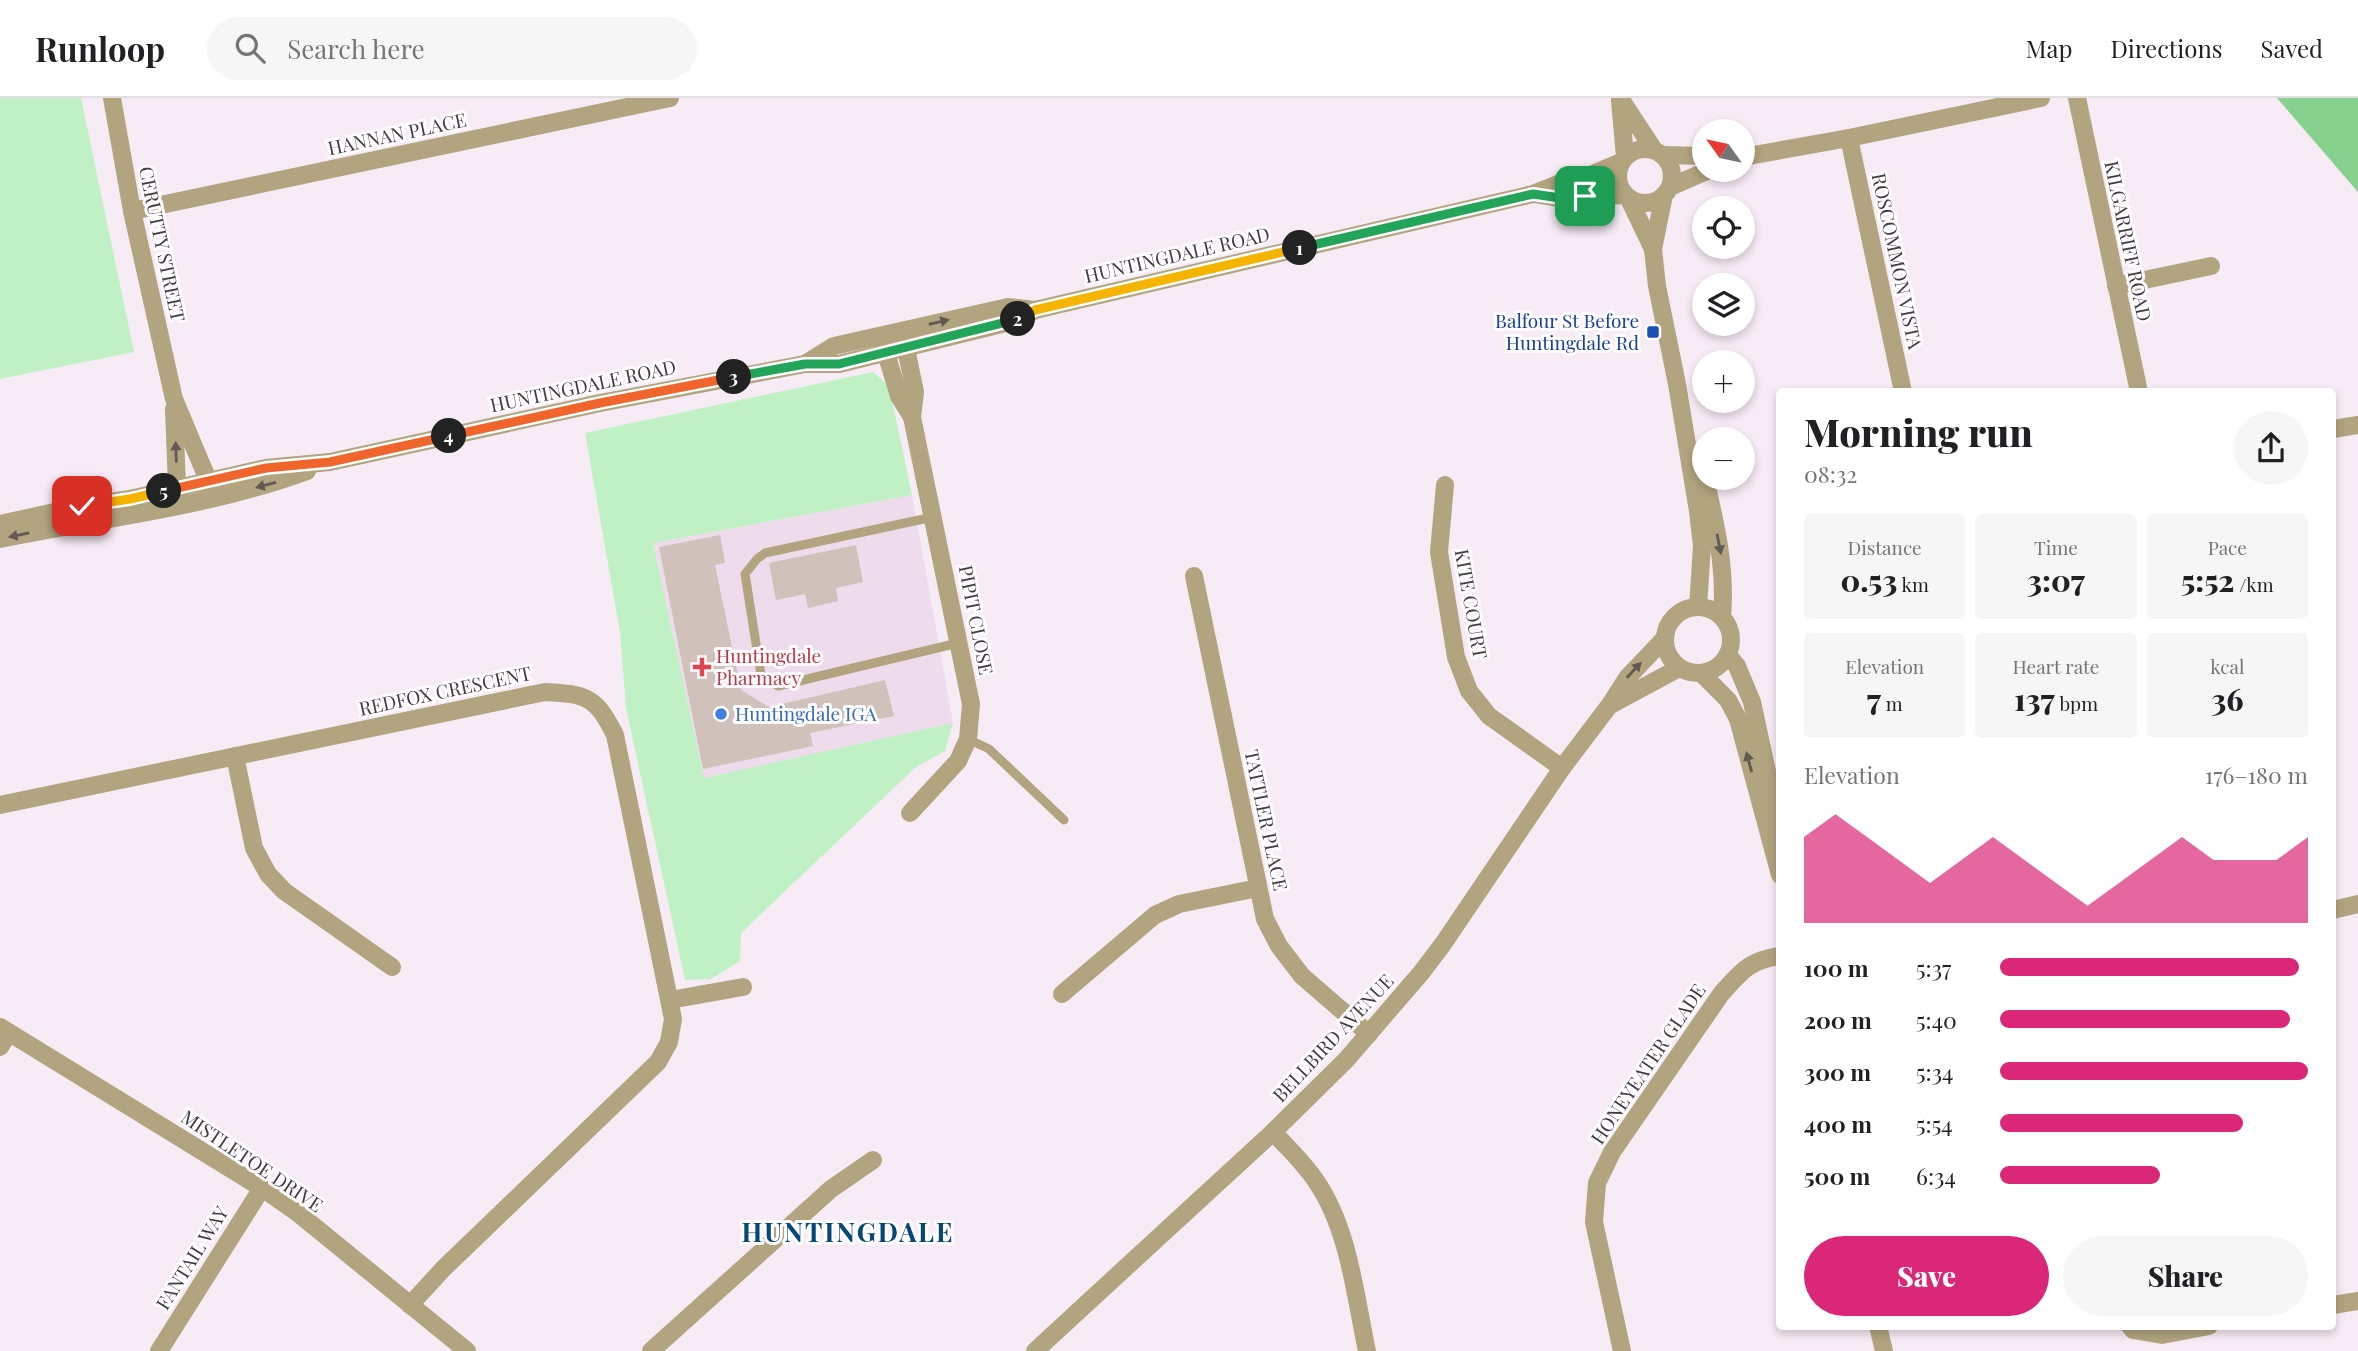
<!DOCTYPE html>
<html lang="en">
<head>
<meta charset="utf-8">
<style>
	:root { --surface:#fff; --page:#f6f6f6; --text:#202124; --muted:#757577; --line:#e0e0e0; --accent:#db2777 }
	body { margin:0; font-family:"Playfair Display",serif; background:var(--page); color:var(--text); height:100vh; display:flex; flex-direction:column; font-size:26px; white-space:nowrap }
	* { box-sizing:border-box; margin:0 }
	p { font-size:23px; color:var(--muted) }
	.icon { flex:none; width:38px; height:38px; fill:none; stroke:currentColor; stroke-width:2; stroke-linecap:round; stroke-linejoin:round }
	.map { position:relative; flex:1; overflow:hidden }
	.side { position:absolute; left:1776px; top:290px; width:560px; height:942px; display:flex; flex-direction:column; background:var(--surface); border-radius:7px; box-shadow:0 4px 10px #0003 }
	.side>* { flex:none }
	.needle { width:46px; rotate:303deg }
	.buttons { position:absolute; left:1692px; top:21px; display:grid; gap:14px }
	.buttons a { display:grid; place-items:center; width:63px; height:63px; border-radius:50%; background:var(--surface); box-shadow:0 4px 10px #0003; font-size:35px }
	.pin { position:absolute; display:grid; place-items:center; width:60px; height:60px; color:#fff; margin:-30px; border-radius:14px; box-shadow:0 4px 10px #0006 }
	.km { position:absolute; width:35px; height:35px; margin:-18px; border-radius:50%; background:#222; color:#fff; font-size:19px; line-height:35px; text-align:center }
	.round { display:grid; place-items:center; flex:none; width:74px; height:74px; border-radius:37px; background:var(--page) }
	.head { display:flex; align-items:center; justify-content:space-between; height:119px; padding:0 28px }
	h1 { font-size:38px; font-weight:800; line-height:52px }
	.stats { display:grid; grid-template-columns:repeat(3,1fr); gap:10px; height:119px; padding:7px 28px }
	.stats div { display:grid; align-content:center; border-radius:7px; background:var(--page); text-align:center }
	.stats b { font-size:30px; font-weight:800 }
	.stats small { font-size:19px; font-weight:400 }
	.stats p { font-size:19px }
	.chart { height:196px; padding:14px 28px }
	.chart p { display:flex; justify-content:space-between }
	.chart svg { width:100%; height:126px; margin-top:7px; fill:var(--accent); opacity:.7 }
	.cta { display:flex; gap:14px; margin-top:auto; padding:14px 28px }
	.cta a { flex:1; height:80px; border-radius:42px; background:var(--accent); color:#fff; font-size:28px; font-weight:800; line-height:80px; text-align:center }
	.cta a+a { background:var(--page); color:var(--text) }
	ul { padding:0 28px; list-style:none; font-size:23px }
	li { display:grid; grid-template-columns:112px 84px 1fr; align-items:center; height:52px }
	li i { height:18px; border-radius:9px; background:var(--accent) }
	header { display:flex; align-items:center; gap:42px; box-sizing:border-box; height:98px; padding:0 35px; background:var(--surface); border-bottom:2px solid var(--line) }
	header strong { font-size:33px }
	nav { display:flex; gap:38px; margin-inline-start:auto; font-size:24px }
	.search { width:490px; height:63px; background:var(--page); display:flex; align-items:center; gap:18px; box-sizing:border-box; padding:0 24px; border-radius:38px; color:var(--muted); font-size:26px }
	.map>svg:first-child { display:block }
	.built { fill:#eedcec }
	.green { fill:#c0f1c4 }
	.forest { fill:#86d18e }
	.building { fill:#d0c1ba }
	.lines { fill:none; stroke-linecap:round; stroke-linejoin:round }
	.service { stroke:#b2a47e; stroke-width:9 }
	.minor { stroke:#b2a47e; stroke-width:18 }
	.tertiary { stroke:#b2a47e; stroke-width:18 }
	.oneway { fill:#625a51 }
	.split-1-casing { stroke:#fff; stroke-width:14 }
	.split-2-casing { stroke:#fff; stroke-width:14 }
	.split-3-casing { stroke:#fff; stroke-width:14 }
	.split-4-casing { stroke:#fff; stroke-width:14 }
	.split-5-casing { stroke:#fff; stroke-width:14 }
	.split-6-casing { stroke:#fff; stroke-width:14 }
	.split-1 { stroke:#22a559; stroke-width:9 }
	.split-2 { stroke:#f5b400; stroke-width:9 }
	.split-3 { stroke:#22a559; stroke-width:9 }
	.split-4 { stroke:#f0652b; stroke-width:9 }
	.split-5 { stroke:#f0652b; stroke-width:9 }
	.split-6 { stroke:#f5b400; stroke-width:9 }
	.transit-dot { fill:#1a4fb4; stroke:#fefcfe; stroke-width:2.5 }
	.health-dot { fill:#e0444e; stroke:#fefcfe; stroke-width:2.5 }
	.shop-dot { fill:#3f7fe0; stroke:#fefcfe; stroke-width:2.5 }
	.labels { text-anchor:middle; stroke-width:6; stroke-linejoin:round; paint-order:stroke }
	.street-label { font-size:19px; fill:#3f3a3e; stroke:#fefcfe }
	.transit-label { font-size:19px; fill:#164399; stroke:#fefcfe; text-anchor:end }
	.health-label { font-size:19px; fill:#be3a42; stroke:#fefcfe; text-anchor:start }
	.shop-label { font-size:19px; fill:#366cbe; stroke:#fefcfe; text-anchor:start }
	.district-label { font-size:26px; font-weight:bold; letter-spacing:2px; fill:#054776; stroke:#fefcfe }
</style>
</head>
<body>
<header>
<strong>Runloop</strong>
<div class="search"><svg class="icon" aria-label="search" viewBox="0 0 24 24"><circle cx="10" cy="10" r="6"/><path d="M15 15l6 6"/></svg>Search here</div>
<nav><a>Map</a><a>Directions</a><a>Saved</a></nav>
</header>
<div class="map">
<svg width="2358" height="1253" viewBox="0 0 2358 1253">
	<rect width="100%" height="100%" fill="#f7ebf6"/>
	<polygon class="built" points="912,397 953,625 704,681 653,445"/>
	<g class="green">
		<polygon points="0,0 81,0 134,254 0,281"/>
		<polygon points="873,274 889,288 912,397 653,445 704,680 953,625 945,653 916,669 741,835 740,863 711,881 685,882 626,610 620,534 585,335"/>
	</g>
	<polygon class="forest" points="2277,0 2358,0 2358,94"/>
	<g class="building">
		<polygon points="720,437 725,465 715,467 741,592 769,609 885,582 894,618 810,635 813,648 703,671 659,449"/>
		<polygon points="856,447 863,484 836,490 838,503 808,510 805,496 776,502 769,465"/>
	</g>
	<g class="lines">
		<g class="service">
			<polyline points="933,419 765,455 757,461 745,476 761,577 778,588 958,545"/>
			<polyline points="968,641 989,651 1064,722"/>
		</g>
		<g class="minor">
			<polyline points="112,0 132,113 174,301 208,382 210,396"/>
			<polyline points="2077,0 2139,294"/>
			<polyline points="1849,40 1903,294"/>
			<polyline points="1662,57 1704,58"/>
			<polyline points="1743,59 1849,40 2041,0"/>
			<polyline points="1670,89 1709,72"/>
			<polyline points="132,113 670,0"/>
			<polyline points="2116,188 2211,168"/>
			<polyline points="903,236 915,294 912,319 971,606 968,641 958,663 910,715"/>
			<polyline points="882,242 899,298 912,319"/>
			<polyline points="174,311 177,389 181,405"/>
			<polyline points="2333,331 2358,327"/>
			<polyline points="1445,387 1439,454 1456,559 1469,593 1489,618 1562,670"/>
			<polyline points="1194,478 1265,821 1279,848 1302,878 1369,936"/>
			<polyline points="235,658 254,750 268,776 284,793 392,869"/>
			<path d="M0 707 545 594C587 596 596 599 615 637L673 921 669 944 658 964 444 1170 410 1207"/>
			<polyline points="2333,812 2358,806"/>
			<polyline points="1062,896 1155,817 1179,806 1258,790"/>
			<polyline points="670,902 743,889"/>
			<polyline points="0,949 9,935"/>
			<path d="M1273 1034C1288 1050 1304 1065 1316 1083 1349 1131 1355 1197 1367 1253"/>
			<polyline points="2333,1207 2358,1203"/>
			<polyline points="2130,1228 2133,1232 2162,1237 2209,1228"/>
			<polyline points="159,1253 262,1090"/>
			<polyline points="651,1253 831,1091 873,1062"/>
			<path d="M1622 1253 1594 1124 1597 1085 1612 1054 1721 896C1742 873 1748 863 1780 858"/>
		</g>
		<g class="tertiary">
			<polyline points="1620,0 1654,52"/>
			<polyline points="1620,3 1625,59"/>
			<circle cx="1645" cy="78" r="27"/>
			<polyline points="1535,96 1560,100 1625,97"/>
			<polyline points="1664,97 1653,151 1657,188 1677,286 1698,413 1702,448 1698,509"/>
			<polyline points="1629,101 1653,151"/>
			<polyline points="805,266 834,248 1008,209 1035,212"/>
			<path d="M1700 359C1712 412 1727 464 1722 518"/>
			<polyline points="0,426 82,408 130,401 266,370 330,364 600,305 805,266 839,266 1014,223 1035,212 1533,96 1561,85 1581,81 1621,64"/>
			<path d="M0 441C102 420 209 409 307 373"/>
			<circle cx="1698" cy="542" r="33"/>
			<polyline points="1728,557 1737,568 1752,604 1780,733"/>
			<polyline points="1701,575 1728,602 1738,621 1780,777"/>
			<polyline points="1612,606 1679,570"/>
			<polyline points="0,929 262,1090 299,1116 467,1253"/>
			<polyline points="1878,1228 1884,1253"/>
			<polyline points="1035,1253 1273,1034 1346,962 1421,875 1443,846 1562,670 1609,608 1627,580 1665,540"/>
		</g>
	</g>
	<defs><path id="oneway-solid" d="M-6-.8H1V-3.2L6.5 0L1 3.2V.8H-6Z" transform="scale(1.75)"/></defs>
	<g class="oneway">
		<use href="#oneway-solid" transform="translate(939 224) rotate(-13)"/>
		<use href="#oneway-solid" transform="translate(176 354) rotate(-92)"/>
		<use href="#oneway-solid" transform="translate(266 387) rotate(165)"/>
		<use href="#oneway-solid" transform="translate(19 437) rotate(168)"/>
		<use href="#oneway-solid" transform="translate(1719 446) rotate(79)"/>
		<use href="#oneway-solid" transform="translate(1634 572) rotate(-47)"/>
		<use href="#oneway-solid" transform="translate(1749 664) rotate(-105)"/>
	</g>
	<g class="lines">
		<g class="split-1-casing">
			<polyline id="split-1" points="1300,150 1533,96 1560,100 1585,98"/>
		</g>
		<g class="split-2-casing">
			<polyline id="split-2" points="1018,221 1035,212 1300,150"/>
		</g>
		<g class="split-3-casing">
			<polyline id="split-3" points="734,279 805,266 839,266 1018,221"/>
		</g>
		<g class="split-4-casing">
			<polyline id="split-4" points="449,338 600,305 734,279"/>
		</g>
		<g class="split-5-casing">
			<polyline id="split-5" points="164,393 266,370 330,364 449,338"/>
		</g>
		<g class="split-6-casing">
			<polyline id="split-6" points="82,408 130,401 164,393"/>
		</g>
		<use href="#split-1" class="split-1"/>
		<use href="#split-2" class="split-2"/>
		<use href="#split-3" class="split-3"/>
		<use href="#split-4" class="split-4"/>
		<use href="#split-5" class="split-5"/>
		<use href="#split-6" class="split-6"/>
	</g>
	<rect class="transit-dot" x="1646" y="227" width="14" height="14" rx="3.5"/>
	<path class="health-dot" d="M698.5 558.5h7v7h7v7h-7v7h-7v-7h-7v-7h7z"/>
	<circle class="shop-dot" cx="721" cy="616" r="7"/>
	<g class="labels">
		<g class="street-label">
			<text transform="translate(397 36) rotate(-12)" y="7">HANNAN PLACE</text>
			<text transform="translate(2128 143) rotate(78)" y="7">KILGARRIFF ROAD</text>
			<text transform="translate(162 146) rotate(78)" y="7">CERUTTY STREET</text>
			<text transform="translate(1177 157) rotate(-13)" y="7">HUNTINGDALE ROAD</text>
			<text transform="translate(1897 163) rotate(78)" y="7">ROSCOMMON VISTA</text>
			<text transform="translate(583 288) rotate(-12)" y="7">HUNTINGDALE ROAD</text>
			<text transform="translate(1471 506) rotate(80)" y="7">KITE COURT</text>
			<text transform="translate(976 522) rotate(79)" y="7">PIPIT CLOSE</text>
			<text transform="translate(445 593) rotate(-12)" y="7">REDFOX CRESCENT</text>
			<text transform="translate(1266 722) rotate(78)" y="7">TATTLER PLACE</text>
			<text transform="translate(1333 940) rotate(-47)" y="7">BELLBIRD AVENUE</text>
			<text transform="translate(1648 966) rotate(-56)" y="7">HONEYEATER GLADE</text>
			<text transform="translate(252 1063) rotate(34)" y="7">MISTLETOE DRIVE</text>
			<text transform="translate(192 1160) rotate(-58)" y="7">FANTAIL WAY</text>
		</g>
		<g class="transit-label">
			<text x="1639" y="230">Balfour St Before<tspan x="1639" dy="22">Huntingdale Rd</tspan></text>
		</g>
		<g class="health-label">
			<text x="716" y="565">Huntingdale<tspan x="716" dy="22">Pharmacy</tspan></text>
		</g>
		<g class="shop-label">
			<text x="735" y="623">Huntingdale IGA</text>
		</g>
		<g class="district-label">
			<text x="848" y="1144">HUNTINGDALE</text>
		</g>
	</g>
</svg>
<div class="buttons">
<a><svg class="needle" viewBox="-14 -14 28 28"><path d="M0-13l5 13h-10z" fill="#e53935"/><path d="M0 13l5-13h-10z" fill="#757577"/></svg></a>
<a><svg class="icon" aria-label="locate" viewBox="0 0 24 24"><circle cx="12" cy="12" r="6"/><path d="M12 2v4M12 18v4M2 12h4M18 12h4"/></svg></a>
<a><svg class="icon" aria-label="layers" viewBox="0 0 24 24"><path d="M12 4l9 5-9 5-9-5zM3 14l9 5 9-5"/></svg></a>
<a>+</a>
<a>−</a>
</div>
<div class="pin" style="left:1585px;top:98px;background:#1e9e55"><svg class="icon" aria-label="arrive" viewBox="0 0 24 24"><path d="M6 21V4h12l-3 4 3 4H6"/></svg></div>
<div class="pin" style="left:82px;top:408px;background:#d93025"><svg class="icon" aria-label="check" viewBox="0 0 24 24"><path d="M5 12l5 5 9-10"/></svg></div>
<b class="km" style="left:1300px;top:150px">1</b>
<b class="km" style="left:1018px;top:221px">2</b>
<b class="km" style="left:734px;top:279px">3</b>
<b class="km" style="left:449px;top:338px">4</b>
<b class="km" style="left:164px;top:393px">5</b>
<section class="side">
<div class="head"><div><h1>Morning run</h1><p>08:32</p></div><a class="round"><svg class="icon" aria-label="share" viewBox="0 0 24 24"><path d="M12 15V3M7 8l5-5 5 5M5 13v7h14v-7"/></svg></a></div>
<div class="stats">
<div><p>Distance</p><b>0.53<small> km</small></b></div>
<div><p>Time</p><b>3:07</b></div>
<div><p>Pace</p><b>5:52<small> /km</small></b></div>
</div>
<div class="stats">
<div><p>Elevation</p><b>7<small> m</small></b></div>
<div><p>Heart rate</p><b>137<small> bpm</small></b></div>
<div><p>kcal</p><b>36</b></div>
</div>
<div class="chart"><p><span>Elevation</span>176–180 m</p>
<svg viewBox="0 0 160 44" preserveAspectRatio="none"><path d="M0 44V14L10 6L20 14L30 22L40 30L50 22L60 14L70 22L80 30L90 38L100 30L110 22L120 14L130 22L140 22L150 22L160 14V44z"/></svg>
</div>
<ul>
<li><b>100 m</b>5:37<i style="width:97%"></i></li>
<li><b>200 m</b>5:40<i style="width:94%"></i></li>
<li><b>300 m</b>5:34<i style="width:100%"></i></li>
<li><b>400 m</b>5:54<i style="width:79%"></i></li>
<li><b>500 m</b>6:34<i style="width:52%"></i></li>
</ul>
<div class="cta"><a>Save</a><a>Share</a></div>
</section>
</div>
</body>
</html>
